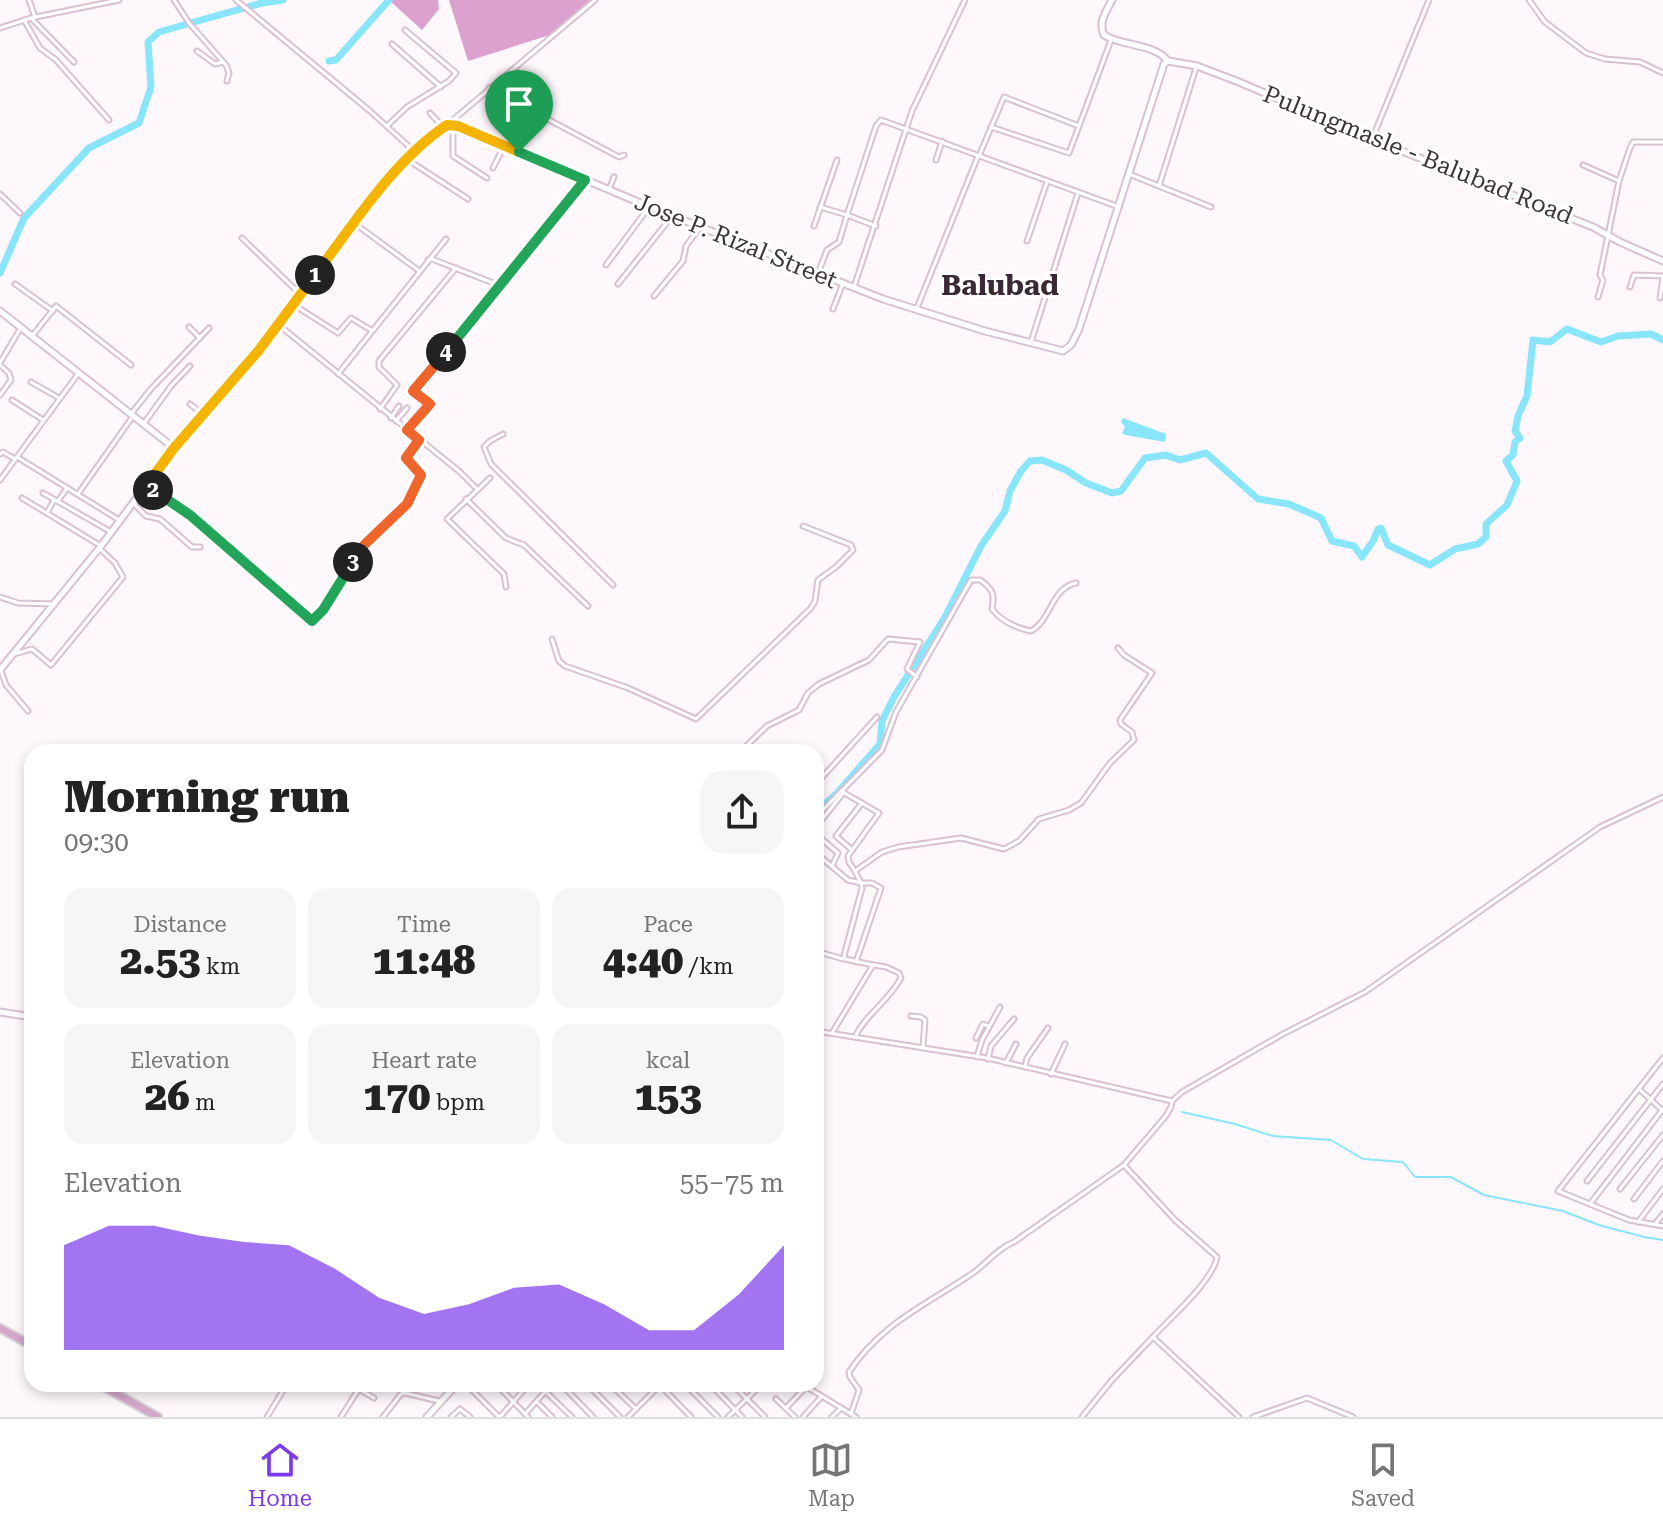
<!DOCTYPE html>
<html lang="en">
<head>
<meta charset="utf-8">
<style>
	:root { --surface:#fff; --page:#f6f6f6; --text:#222; --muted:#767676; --line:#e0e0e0; --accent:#7c3aed }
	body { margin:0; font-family:"Roboto Serif",serif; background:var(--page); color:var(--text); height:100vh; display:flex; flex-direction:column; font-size:30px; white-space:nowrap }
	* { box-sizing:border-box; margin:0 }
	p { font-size:26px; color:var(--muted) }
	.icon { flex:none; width:44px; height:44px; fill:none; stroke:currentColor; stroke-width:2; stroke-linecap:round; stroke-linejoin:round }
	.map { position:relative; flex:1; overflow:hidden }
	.panel { position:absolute; left:24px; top:744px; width:800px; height:648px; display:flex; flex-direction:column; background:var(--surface); border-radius:24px; box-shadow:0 4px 12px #0003 }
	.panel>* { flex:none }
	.pin { position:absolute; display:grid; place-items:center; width:68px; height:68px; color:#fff; margin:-82px -34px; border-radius:50% 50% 50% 0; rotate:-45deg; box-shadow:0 0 8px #0007 }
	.pin .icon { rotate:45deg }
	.km { position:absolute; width:40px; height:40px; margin:-20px; border-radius:50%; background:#222; color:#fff; font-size:22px; line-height:40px; text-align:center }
	.round { display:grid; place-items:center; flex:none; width:84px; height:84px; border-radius:24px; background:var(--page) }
	.overview { display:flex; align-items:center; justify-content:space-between; height:136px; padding:0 40px }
	h1 { font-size:44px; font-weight:800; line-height:60px }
	.figures { display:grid; grid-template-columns:repeat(3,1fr); gap:12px; height:136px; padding:8px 40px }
	.figures div { display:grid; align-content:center; border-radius:20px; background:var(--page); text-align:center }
	.figures b { font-size:40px; font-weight:800 }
	.figures small { font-size:22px; font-weight:400 }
	.figures p { font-size:22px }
	.chart { height:224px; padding:16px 40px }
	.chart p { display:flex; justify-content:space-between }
	.chart svg { width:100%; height:144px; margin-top:8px; fill:var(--accent); opacity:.7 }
	.dock { display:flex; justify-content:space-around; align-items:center; height:112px; border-top:2px solid var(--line); background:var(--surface); font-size:22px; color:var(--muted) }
	.dock a { display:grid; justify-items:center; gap:4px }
	.dock .current { color:var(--accent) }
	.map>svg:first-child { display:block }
	.forest { fill:#dda1d0 }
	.water { fill:#88e5fa }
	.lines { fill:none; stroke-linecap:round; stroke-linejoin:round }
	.stream { stroke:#88e5fa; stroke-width:2 }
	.river { stroke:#88e5fa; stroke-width:7 }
	.street-casing { stroke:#d9c1d3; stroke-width:7 }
	.secondary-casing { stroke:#d9c1d3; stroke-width:9 }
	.primary-casing { stroke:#d8d6d8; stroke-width:11 }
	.street { stroke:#fff; stroke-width:3 }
	.secondary { stroke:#fff; stroke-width:5 }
	.primary { stroke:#d4a7cb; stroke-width:7 }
	.split-1-casing { stroke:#fff; stroke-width:16 }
	.split-2-casing { stroke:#fff; stroke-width:16 }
	.split-3-casing { stroke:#fff; stroke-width:16 }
	.split-4-casing { stroke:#fff; stroke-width:16 }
	.split-5-casing { stroke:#fff; stroke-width:16 }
	.split-1 { stroke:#f5b400; stroke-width:10 }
	.split-2 { stroke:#f5b400; stroke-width:10 }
	.split-3 { stroke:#22a559; stroke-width:10 }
	.split-4 { stroke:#f0652b; stroke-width:10 }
	.split-5 { stroke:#22a559; stroke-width:10 }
	.labels { text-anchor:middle; stroke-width:6; stroke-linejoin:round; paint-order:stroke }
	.street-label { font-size:24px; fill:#3d343b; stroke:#fff }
	.quarter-label { font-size:28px; font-weight:bold; fill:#3b2837; stroke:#fff }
</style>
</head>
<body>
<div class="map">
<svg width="1663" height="1417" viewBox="0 0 1663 1417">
	<rect width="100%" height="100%" fill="#fef8fc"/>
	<g class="forest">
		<polygon points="389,0 438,0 439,9 422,30"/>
		<polygon points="449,0 595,0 553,34 468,61"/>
	</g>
	<polygon class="water" points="1123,418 1166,434 1165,442 1125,435 1122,433 1125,427 1121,422"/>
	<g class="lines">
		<polyline class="stream" points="1182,1112 1235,1124 1273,1136 1331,1140 1363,1159 1403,1162 1415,1177 1451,1177 1484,1195 1563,1211 1599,1225 1644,1237 1663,1240"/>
		<g class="river">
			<polyline points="329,61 336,60 389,0"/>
			<polyline points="0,273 24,218 89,148 139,123 151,87 148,42 159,32 262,3 283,0"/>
			<polyline points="816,812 837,793 880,744 882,721 894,697 944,619 981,546 1005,511 1010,491 1021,471 1030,461 1042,460 1066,470 1086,483 1112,493 1121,491 1145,458 1166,455 1180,460 1206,453 1258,499 1289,504 1321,518 1332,541 1354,546 1362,557 1373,541 1378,529 1381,528 1388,545 1430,565 1455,549 1478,544 1486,537 1486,524 1507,505 1517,481 1506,461 1513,455 1515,442 1520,438 1515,431 1518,416 1527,396 1533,340 1550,342 1567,329 1601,342 1618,336 1651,334 1663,340"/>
		</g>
		<g class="street-casing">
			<g id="street">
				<polyline points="29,0 35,17"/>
				<polyline points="174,0 189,23 226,65 229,73 227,81"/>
				<polyline points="236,0 370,111 415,152"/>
				<polyline points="1529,0 1545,22 1586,53 1605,59 1640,62 1663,73"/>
				<polyline points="31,18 74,62"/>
				<polyline points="24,20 40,48 56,60 109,120"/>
				<polyline points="0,28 31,18 119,0"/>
				<polyline points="392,44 441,87"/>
				<polyline points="197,51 215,64 223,62"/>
				<polyline points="489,88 619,157 624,155"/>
				<polyline points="430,113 443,127"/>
				<polyline points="447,125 595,0"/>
				<polyline points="453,125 453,156 487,178"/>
				<polyline points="387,126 407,107 449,81 456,73 405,30"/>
				<polyline points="991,127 1069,153 1111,40"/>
				<polyline points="1373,137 1429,0"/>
				<polyline points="979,156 1004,97 1079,126"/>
				<polyline points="408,160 468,199"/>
				<polyline points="936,160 942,141"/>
				<polyline points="1583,165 1619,181"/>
				<polyline points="493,168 504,146"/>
				<polyline points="1129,174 1211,207"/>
				<polyline points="1159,186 1196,68"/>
				<polyline points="609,189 614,177"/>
				<polyline points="0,194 20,213"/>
				<polyline points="820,207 847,215 876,126 881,120 1119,207"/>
				<polyline points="354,223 418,270"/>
				<polyline points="814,226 837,160"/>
				<polyline points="242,238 300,294"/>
				<polyline points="1027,241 1047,182"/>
				<polyline points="428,260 432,259 501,286"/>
				<polyline points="606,265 649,207"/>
				<polyline points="818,273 827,250 839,242 847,215 876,226"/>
				<polyline points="15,284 53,311"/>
				<polyline points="618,284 673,215"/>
				<polyline points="854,287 912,111 965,0"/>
				<polyline points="1630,287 1634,275 1663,276"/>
				<polyline points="654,296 683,261 686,246 700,227"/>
				<polyline points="1598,297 1603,280 1600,275 1619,181 1630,148 1633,142 1663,142"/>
				<polyline points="1660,298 1663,278"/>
				<polyline points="294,305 338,333 351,318 371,330"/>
				<polyline points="917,308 978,156"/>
				<polyline points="833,309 843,283"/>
				<polyline points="280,326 460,472 477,489"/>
				<polyline points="189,327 200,338"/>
				<polyline points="33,335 56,306 131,365"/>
				<polyline points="1031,342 1078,193"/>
				<polyline points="0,363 20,329"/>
				<polyline points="0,365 9,373 11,380 0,395"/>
				<polyline points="338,374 446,239"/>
				<polyline points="31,382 59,398"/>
				<polyline points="12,400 43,420"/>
				<polyline points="190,404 204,415"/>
				<polyline points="380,409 397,385 379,367 379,361 456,268"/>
				<polyline points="131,414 150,390 209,328"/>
				<polyline points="391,418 399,406"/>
				<polyline points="396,421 407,408"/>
				<polyline points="145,422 171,386 190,366"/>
				<polyline points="407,430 430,404 413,391 585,180"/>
				<polyline points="503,434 490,441 484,447 491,464 613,585"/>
				<polyline points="0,454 3,452 15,459"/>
				<polyline points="17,457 119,520"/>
				<polyline points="490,478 447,519 504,574 506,587"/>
				<polyline points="0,480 78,374"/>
				<polyline points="146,486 172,501 190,515 312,621 323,610 365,544 407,504 421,475 406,458 419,440"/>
				<polyline points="43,493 111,532"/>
				<polyline points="78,494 133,416"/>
				<polyline points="22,498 101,546"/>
				<polyline points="466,499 506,538 524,545 588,606"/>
				<polyline points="58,501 67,488"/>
				<polyline points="133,503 146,516 160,519 192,547 200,547"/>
				<polyline points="47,513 54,500"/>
				<polyline points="0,597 18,603 54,604"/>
				<polyline points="552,639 559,661 565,666 628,688 696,719 811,608 815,601 818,580 836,567 853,550 851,545 803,526"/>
				<polyline points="14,654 32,649 51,665 123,577 115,563 99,548"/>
				<polyline points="1,671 6,685 28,711"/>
				<polyline points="740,752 767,726 799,710 808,693 819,684 869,660 888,639 920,642 907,669 917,677"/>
				<polyline points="816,784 877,717"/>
				<polyline points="841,791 879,813 848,856 849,862 855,871"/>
				<path d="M816 817 882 750 896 712 971 580H980C993 589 995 594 992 609 1001 621 1017 628 1031 631 1051 621 1051 588 1076 583"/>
				<polyline points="816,827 844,792"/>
				<polyline points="816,834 838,853 832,866"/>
				<polyline points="852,850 836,836 862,803"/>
				<polyline points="816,853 848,880 861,883 862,888 844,956 845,959 873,965 832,1033"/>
				<polyline points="816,951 843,959"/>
				<polyline points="856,962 881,888 872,883 861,883 855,871 882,852 898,847 961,838 1004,849 1019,841 1039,819 1069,810 1081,803 1110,763 1134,740 1132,732 1121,724 1120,720 1152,673 1124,655 1118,648"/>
				<polyline points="911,1016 921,1017 925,1020 923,1047"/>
				<polyline points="816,1031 987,1058 1172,1101"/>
				<path d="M855 1037C865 1015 888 1002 901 978L899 973 886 967 874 965"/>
				<polyline points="976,1038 983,1024 988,1026"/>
				<polyline points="977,1057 982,1040 1000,1007"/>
				<polyline points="1663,1058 1558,1191 1629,1220 1663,1226"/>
				<polyline points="988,1059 991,1046 1014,1019"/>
				<polyline points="1006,1063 1016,1044"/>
				<polyline points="1025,1067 1027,1058 1048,1028"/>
				<polyline points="1051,1074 1065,1044"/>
				<polyline points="1639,1089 1663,1111"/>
				<path d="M1124 1165 1175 1220 1217 1257C1213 1281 1170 1318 1153 1337L1239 1417"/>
				<polyline points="1587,1181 1663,1084"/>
				<polyline points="1620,1189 1663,1135"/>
				<polyline points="1634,1199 1663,1161"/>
				<polyline points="1590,1204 1663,1109"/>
				<polyline points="1638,1222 1663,1189"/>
				<polyline points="1656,1223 1663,1214"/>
				<polyline points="466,1384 499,1417"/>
				<polyline points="496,1384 528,1417"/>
				<polyline points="561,1384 593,1417"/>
				<polyline points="587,1384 620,1417"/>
				<polyline points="610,1384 636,1409"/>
				<polyline points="659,1384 691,1417"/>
				<polyline points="685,1384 718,1417"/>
				<polyline points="710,1384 742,1417"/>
				<polyline points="732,1384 765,1417"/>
				<polyline points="802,1384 856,1417"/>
				<polyline points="359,1389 374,1398"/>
				<polyline points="546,1392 572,1417"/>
				<polyline points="776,1399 795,1417"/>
				<polyline points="538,1403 552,1417"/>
				<polyline points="786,1408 805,1388"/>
				<polyline points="525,1414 552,1384"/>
				<path d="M851 1414 859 1390 850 1377 849 1372C881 1324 924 1306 970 1275 986 1265 996 1249 1014 1242L1124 1165 1165 1117 1171 1107 1172 1101 1182 1092 1283 1034 1365 992 1600 827 1663 797"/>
				<polyline points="267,1417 287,1384"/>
				<polyline points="341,1417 362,1384"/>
				<polyline points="383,1417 401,1394 405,1393 439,1401"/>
				<polyline points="451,1417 460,1409 470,1417"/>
				<polyline points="500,1417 529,1384"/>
				<polyline points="628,1417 661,1384"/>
				<polyline points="728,1417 762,1384"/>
				<polyline points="803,1417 822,1396"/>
				<polyline points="832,1417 841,1408"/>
				<polyline points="1082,1417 1112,1380 1153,1337"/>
				<polyline points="1253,1417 1307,1398 1353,1417"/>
			</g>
		</g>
		<g class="secondary-casing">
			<g id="secondary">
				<path d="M1112 0C1106 12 1098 22 1104 35 1123 47 1154 43 1168 61"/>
				<polyline points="1168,61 1197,66 1239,82 1372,139 1593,227 1620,242 1663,261"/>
				<polyline points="0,311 174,448"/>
				<polyline points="0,670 101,546 174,448 258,351 382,188 415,152 447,125 458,126 650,207 883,299 985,331 1063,351 1071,345 1079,329 1164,64 1168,61"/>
				<polyline points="0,1012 32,1017"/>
				<polyline points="427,1417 457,1384"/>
			</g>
		</g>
		<g class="primary-casing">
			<g id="primary">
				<polyline points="0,1328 32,1346"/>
				<polyline points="99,1384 158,1417"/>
			</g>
		</g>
		<use href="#street" class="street"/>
		<use href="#secondary" class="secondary"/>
		<use href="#primary" class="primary"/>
	</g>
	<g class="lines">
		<g class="split-1-casing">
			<path id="split-1" d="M315 275C354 224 393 161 447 125L458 126 519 152"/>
		</g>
		<g class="split-2-casing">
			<polyline id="split-2" points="153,490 146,486 174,448 259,350 315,275"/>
		</g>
		<g class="split-3-casing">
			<polyline id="split-3" points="153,490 190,515 312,621 323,610 353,562"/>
		</g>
		<g class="split-4-casing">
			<polyline id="split-4" points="353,562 365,544 407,504 421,475 406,458 419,440 407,430 430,404 413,391 446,352"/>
		</g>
		<g class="split-5-casing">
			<polyline id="split-5" points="446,352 585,180 519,152"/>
		</g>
		<use href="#split-1" class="split-1"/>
		<use href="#split-2" class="split-2"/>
		<use href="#split-3" class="split-3"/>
		<use href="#split-4" class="split-4"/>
		<use href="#split-5" class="split-5"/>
	</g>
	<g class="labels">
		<g class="street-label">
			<text transform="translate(1418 155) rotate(22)" y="8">Pulungmasle - Balubad Road</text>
			<text transform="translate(736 241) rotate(22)" y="8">Jose P. Rizal Street</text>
		</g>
		<g class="quarter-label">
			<text x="1000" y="295">Balubad</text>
		</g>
	</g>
</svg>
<div class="pin" style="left:519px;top:152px;background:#1e9e55"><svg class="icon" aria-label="arrive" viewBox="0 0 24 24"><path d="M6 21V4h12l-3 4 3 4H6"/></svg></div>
<b class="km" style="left:315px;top:275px">1</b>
<b class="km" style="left:153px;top:490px">2</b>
<b class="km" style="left:353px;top:562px">3</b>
<b class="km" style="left:446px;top:352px">4</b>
<section class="panel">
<div class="overview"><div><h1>Morning run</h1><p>09:30</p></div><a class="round"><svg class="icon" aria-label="share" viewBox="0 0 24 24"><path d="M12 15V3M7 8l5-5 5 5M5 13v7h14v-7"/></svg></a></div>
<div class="figures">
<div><p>Distance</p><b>2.53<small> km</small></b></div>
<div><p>Time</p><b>11:48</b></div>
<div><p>Pace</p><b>4:40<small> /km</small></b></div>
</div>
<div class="figures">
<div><p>Elevation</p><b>26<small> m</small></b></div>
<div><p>Heart rate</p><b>170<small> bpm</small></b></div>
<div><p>kcal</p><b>153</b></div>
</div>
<div class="chart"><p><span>Elevation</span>55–75 m</p>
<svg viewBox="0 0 160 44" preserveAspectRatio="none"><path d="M0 44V12L10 6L20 6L30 9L40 11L50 12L60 19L70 28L80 33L90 30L100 25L110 24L120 30L130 38L140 38L150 27L160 12V44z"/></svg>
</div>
</section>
</div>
<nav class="dock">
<a class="current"><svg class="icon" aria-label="home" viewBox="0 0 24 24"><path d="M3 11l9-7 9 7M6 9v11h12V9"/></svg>Home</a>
<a><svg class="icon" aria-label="map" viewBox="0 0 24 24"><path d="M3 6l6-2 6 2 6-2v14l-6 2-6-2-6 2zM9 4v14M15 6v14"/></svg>Map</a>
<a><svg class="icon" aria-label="saved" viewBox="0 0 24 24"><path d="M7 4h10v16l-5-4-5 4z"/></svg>Saved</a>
</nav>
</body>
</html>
